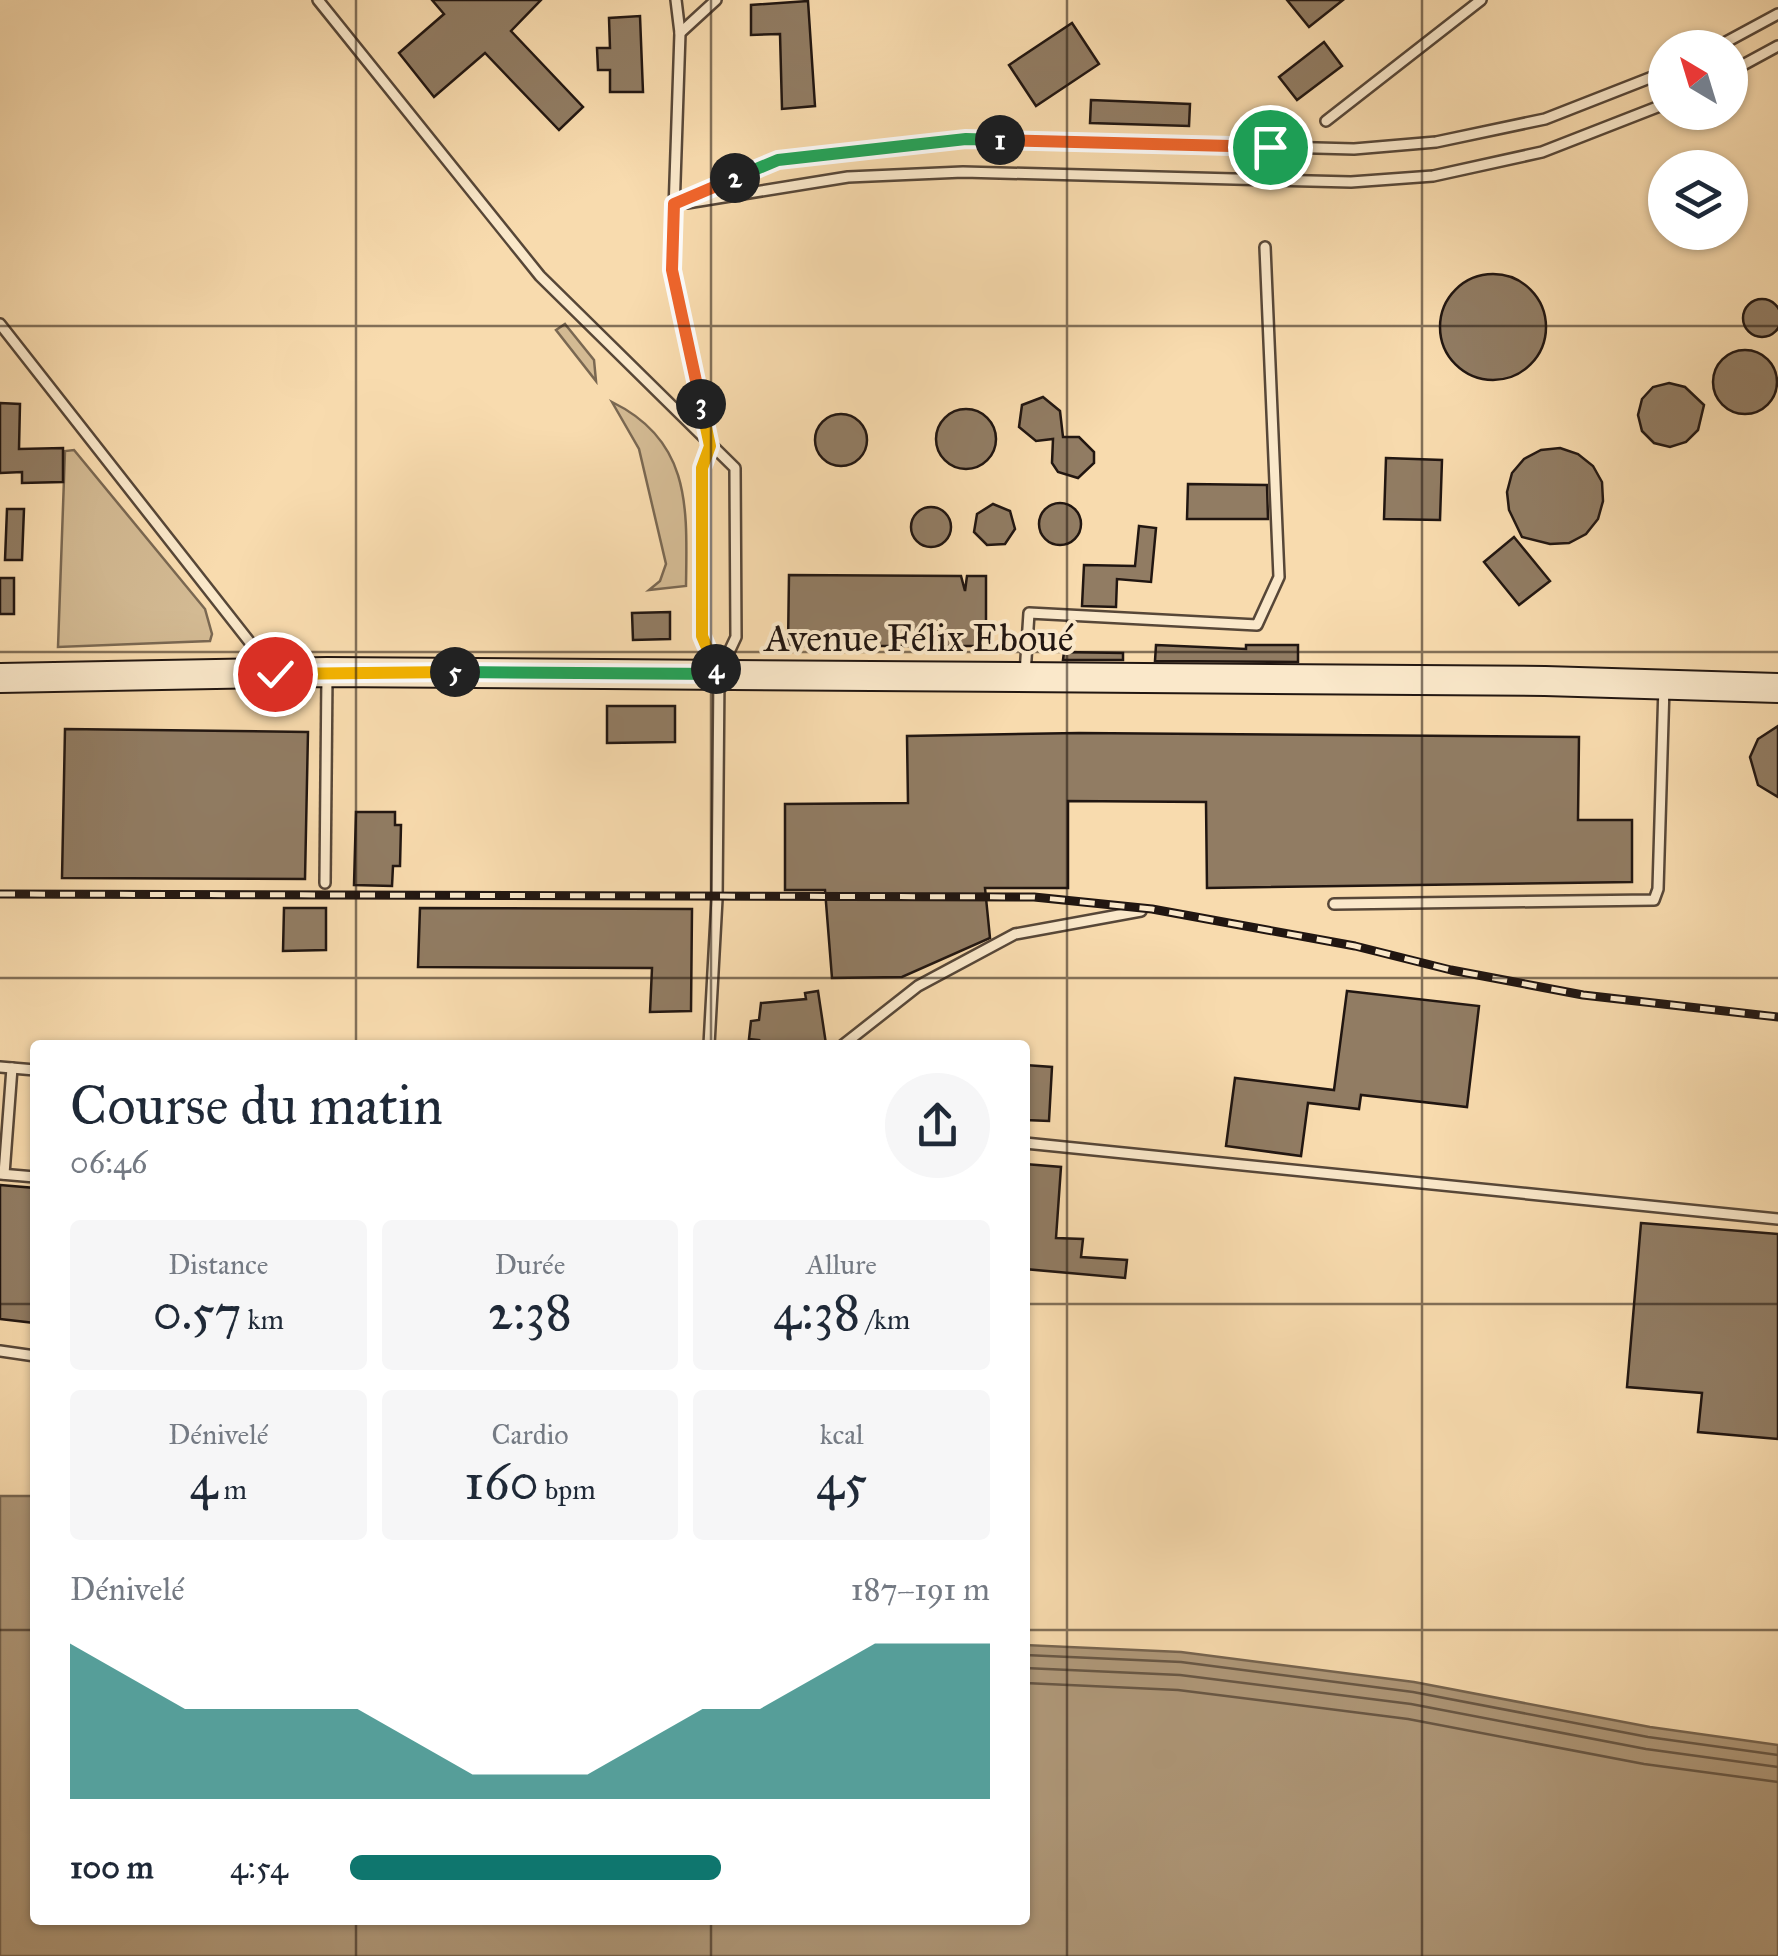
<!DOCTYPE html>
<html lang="fr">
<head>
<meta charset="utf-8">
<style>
	:root { --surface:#fff; --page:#f6f6f7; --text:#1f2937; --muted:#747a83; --accent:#0f766e }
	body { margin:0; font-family:"IM FELL Great Primer",serif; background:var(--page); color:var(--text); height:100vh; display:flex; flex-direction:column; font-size:38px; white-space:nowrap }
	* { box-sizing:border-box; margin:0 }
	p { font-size:32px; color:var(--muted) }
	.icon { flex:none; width:55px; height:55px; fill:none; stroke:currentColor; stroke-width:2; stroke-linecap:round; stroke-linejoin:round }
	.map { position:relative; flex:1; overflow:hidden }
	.panel { position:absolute; left:30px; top:1040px; width:1000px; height:885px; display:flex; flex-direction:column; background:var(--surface); border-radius:10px; box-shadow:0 2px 8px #0004 }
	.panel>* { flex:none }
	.needle { width:65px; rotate:322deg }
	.fabs { position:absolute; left:1648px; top:30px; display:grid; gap:20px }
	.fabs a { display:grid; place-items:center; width:100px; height:100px; border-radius:50%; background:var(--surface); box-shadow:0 2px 8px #0004; font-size:50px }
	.pin { position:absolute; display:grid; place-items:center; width:85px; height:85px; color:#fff; margin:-42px; border:5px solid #fff; border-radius:50%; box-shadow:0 2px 10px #0007 }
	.km { position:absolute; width:50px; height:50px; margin:-25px; border-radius:50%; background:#222; color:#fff; font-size:28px; line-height:50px; text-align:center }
	.round { display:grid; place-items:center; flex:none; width:105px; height:105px; border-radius:52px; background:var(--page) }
	.overview { display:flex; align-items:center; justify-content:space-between; height:170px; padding:0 40px }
	h1 { font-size:55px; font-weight:600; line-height:75px }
	.metrics { display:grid; grid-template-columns:repeat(3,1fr); gap:15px; height:170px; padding:10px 40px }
	.metrics div { display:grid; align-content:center; border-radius:10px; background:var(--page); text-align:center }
	.metrics b { font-size:50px; font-weight:600 }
	.metrics small { font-size:28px; font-weight:400 }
	.metrics p { font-size:28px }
	.chart { height:280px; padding:20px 40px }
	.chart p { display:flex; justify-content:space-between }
	.chart svg { width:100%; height:180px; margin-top:10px; fill:var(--accent); opacity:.7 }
	ul { padding:0 40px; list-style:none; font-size:32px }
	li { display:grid; grid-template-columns:160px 120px 1fr; align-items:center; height:75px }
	li i { height:25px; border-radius:12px; background:var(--accent) }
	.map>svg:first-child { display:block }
	.green { fill:#d3ba93; stroke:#7a6852; stroke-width:2.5 }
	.water { fill:#af9879; stroke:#76644f; stroke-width:2.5 }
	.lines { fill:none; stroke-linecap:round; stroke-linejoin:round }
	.shore { stroke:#685745; stroke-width:2.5 }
	.building { fill:#917c63; stroke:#211611; stroke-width:2.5 }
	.lane-casing { stroke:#574738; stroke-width:14 }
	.secondary-casing { stroke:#211611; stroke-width:32 }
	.lane { stroke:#fae8ca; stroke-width:9 }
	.secondary { stroke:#fae8ca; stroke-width:28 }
	.rail-casing { stroke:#211611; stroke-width:9 }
	.rail { stroke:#fae8ca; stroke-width:5; stroke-dasharray:15; stroke-linecap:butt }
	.split-1-casing { stroke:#fff; stroke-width:20 }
	.split-2-casing { stroke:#fff; stroke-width:20 }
	.split-3-casing { stroke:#fff; stroke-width:20 }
	.split-4-casing { stroke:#fff; stroke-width:20 }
	.split-5-casing { stroke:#fff; stroke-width:20 }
	.split-6-casing { stroke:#fff; stroke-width:20 }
	.split-1 { stroke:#f0652b; stroke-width:12 }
	.split-2 { stroke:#22a559; stroke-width:12 }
	.split-3 { stroke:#f0652b; stroke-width:12 }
	.split-4 { stroke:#f5b400; stroke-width:12 }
	.split-5 { stroke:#22a559; stroke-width:12 }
	.split-6 { stroke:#f5b400; stroke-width:12 }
	.grid { fill:none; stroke:#211611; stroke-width:2.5; stroke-opacity:0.55 }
	.labels { text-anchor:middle; stroke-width:8; stroke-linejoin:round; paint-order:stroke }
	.street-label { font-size:38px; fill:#211611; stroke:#fae8ca }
</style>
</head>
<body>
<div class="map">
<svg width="1778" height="1956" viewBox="0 0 1778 1956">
	<rect width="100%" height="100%" fill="#f8dbae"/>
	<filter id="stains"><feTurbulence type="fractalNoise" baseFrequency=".002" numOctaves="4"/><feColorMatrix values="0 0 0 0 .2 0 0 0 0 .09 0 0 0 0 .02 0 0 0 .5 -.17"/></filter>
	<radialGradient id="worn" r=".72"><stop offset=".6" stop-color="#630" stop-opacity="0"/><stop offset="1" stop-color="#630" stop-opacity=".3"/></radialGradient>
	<g class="green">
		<polygon points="565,324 594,360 596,381 556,330"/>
		<path d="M612 402C692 441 687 509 686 586L649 590 660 581 666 564 639 449Z"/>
		<polygon points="74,450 205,609 212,634 210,641 58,647 65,451"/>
	</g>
	<polygon class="water" points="0,1496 35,1496 35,1920 1025,1920 1025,1645 1181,1652 1414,1682 1650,1727 1778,1745 1778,1956 0,1956"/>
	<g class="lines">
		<g class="shore">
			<polyline points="1025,1655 1181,1662 1413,1692 1648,1737 1778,1755"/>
			<polyline points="1025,1668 1180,1675 1411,1704 1646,1749 1778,1767"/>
			<polyline points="1025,1683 1178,1690 1408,1719 1644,1764 1778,1782"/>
		</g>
	</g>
	<g class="building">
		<polygon points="432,0 541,0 511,31 583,107 559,130 485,53 434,97 399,53 444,14"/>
		<polygon points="1287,0 1343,0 1309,27"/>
		<polygon points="808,1 815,106 782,109 780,34 751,35 751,5"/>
		<polygon points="640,16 643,92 610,92 610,70 598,70 597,48 610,48 609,18"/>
		<polygon points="1072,23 1099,64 1036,106 1009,65"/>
		<polygon points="1324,42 1342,66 1297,100 1279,77"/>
		<polygon points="1091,100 1190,104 1189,126 1090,123"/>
		<circle cx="1493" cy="327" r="53"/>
		<circle cx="1762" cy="318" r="19"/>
		<circle cx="1745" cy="382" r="32"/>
		<polygon points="1669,383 1685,387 1704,405 1698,430 1686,442 1670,447 1654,443 1642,431 1638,415 1642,399 1653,387"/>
		<polygon points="1043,397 1060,411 1063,437 1079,437 1094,452 1094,463 1078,478 1058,472 1052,463 1053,439 1036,441 1019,427 1022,405"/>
		<polygon points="0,403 20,404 19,449 63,448 63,482 22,483 22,472 0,473"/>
		<circle cx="966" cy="439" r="30"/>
		<circle cx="841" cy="440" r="26"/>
		<polygon points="1560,448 1578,454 1593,466 1602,482 1603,501 1598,519 1586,534 1569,543 1550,544 1522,537 1509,510 1507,492 1512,473 1524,459 1541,450"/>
		<polygon points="1386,458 1442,460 1440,520 1384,519"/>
		<polygon points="1188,484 1267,485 1268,519 1187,519"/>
		<circle cx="1060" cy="524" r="21"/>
		<polygon points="993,504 1010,511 1015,529 1005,544 987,545 974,532 977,514"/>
		<circle cx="931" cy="527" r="20"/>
		<polygon points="7,509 24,509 22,560 5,560"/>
		<polygon points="1139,526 1156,528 1151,582 1117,579 1116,607 1082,606 1084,565 1135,566"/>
		<polygon points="1514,537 1550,581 1519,605 1484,562"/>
		<polygon points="789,575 961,576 965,591 967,576 986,576 986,646 788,646"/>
		<rect x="0" y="578" width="14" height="36"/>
		<polygon points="670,612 670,639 633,640 632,613"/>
		<polygon points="1156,645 1246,649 1246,645 1298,645 1298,662 1155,661"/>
		<polygon points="1064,652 1123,653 1123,660 1063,660"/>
		<polygon points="607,706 675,706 675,742 607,743"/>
		<polygon points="1778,726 1778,797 1758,785 1750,757 1758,739"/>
		<polygon points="65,729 308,732 305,879 62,878"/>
		<polygon points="1079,733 1579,737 1578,820 1632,820 1632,882 1207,888 1206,802 1068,801 1068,888 985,888 990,938 902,977 832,978 825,890 785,890 785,804 908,803 907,736"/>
		<polygon points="356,812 395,812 395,825 401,825 400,866 393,866 392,886 354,885"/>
		<polygon points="284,908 326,908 326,950 283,951"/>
		<polygon points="420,908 692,909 691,1011 650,1012 652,968 418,967"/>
		<polygon points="818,991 826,1044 758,1045 759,1040 749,1039 751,1021 759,1020 761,1003 806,999 805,993"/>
		<polygon points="1347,991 1479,1006 1467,1107 1361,1095 1359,1109 1308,1103 1301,1156 1226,1146 1235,1078 1334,1090"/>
		<polygon points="1025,1065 1052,1067 1049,1121 1025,1120"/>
		<polygon points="1025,1164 1061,1167 1056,1238 1083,1239 1081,1257 1127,1260 1125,1278 1025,1269"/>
		<polygon points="0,1185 35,1188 35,1323 0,1319"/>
		<polygon points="1641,1223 1778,1234 1778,1439 1698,1432 1702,1393 1627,1387"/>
	</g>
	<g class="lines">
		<g class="lane-casing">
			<g id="lane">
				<polyline points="318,0 540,276 735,468 736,637 721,669"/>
				<polyline points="676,0 680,33 672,270 710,446 702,468 702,636 719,674 717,899 709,1045"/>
				<polyline points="680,33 716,0"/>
				<polyline points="1715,48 1778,14"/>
				<polyline points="1730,72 1778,46"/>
				<polyline points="1326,121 1481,0"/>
				<polyline points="687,203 848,177 963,172 1351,182 1433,176 1542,152 1665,104"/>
				<polyline points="674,205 778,160 967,139 1354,149 1436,142 1545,119 1665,72"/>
				<polyline points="0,324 270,668"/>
				<polyline points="1025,674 1029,613 1257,625 1279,577 1265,247"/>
				<polyline points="325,883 327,674"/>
				<polyline points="1334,904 1654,900 1658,889 1664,686"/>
				<polyline points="843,1045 918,986 1015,934 1141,911"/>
				<polyline points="0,1067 35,1070"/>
				<polyline points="1025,1143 1778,1219"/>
				<polyline points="0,1174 35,1177"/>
				<polyline points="4,1174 12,1068"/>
				<polyline points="0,1351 35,1356"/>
			</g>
		</g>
		<g class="secondary-casing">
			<polyline id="secondary" points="0,678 327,672 1545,681 1778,688"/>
		</g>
		<use href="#lane" class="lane"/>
		<use href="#secondary" class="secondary"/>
		<g class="rail-casing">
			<polyline id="rail" points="0,894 1034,897 1152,909 1355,946 1451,970 1583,995 1778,1017"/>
		</g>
		<use href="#rail" class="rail"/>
	</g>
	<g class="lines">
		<g class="split-1-casing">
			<polyline id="split-1" points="1000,140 1270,147"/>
		</g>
		<g class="split-2-casing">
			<polyline id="split-2" points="735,178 778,160 966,139 1000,140"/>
		</g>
		<g class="split-3-casing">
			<polyline id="split-3" points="701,404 672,270 674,204 735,178"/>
		</g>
		<g class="split-4-casing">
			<polyline id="split-4" points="701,404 710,446 702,468 702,636 716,669"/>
		</g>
		<g class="split-5-casing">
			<polyline id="split-5" points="455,672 719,674 716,669"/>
		</g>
		<g class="split-6-casing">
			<polyline id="split-6" points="275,674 455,672"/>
		</g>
		<use href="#split-1" class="split-1"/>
		<use href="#split-2" class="split-2"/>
		<use href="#split-3" class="split-3"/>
		<use href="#split-4" class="split-4"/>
		<use href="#split-5" class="split-5"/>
		<use href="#split-6" class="split-6"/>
	</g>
	<path class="grid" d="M356 0V1045M711 0V1045M1067 0V1956M1422 0V1956M0 326H1778M0 652H1778M0 978H1778M0 1304H35M1025 1304H1778M0 1630H35M1025 1630H1778M356 1920V1956M711 1920V1956"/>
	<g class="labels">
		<g class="street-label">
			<text x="919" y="651">Avenue Félix Eboué</text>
		</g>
	</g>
	<rect width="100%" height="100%" filter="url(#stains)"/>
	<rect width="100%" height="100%" fill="url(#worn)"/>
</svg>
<div class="fabs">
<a><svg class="needle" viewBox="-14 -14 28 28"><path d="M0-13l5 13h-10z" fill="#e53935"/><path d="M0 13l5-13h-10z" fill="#747a83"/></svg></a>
<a><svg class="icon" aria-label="layers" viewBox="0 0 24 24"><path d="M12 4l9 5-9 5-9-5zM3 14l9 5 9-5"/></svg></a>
</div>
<div class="pin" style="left:1270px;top:147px;background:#1e9e55"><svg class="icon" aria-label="arrive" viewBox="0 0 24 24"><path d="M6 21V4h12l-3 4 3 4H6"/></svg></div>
<div class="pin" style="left:275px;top:674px;background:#d93025"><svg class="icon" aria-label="check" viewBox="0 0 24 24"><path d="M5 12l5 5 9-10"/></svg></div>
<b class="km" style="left:1000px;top:140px">1</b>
<b class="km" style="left:735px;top:178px">2</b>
<b class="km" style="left:701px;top:404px">3</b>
<b class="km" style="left:716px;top:669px">4</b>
<b class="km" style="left:455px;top:672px">5</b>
<section class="panel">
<div class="overview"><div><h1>Course du matin</h1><p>06:46</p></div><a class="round"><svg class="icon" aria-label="share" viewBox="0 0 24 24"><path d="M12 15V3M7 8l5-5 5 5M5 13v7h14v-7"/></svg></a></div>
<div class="metrics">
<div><p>Distance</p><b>0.57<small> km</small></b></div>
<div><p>Durée</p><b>2:38</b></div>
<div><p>Allure</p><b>4:38<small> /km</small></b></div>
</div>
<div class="metrics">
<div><p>Dénivelé</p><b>4<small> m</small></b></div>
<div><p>Cardio</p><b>160<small> bpm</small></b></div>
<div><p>kcal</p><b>45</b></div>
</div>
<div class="chart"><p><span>Dénivelé</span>187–191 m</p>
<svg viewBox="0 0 160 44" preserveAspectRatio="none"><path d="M0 44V6L10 14L20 22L30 22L40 22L50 22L60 30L70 38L80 38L90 38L100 30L110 22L120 22L130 14L140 6L150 6L160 6V44z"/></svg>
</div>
<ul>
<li><b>100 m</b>4:54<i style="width:58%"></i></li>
</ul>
</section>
</div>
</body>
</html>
